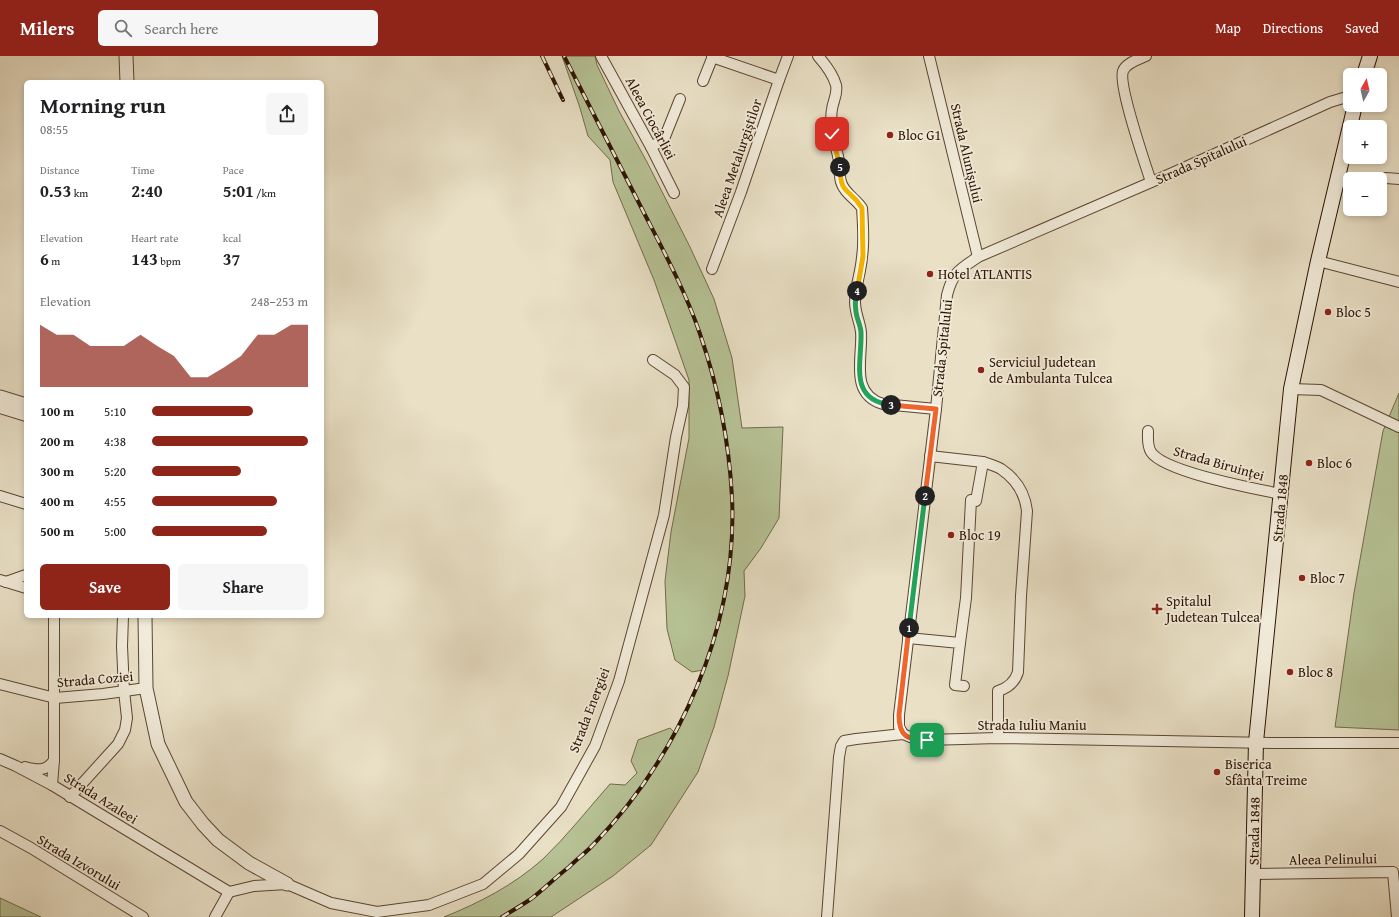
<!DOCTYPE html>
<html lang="en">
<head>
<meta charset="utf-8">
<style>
	:root { --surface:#fff; --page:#f6f6f6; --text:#202124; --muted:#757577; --accent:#8f2418 }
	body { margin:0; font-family:"Gentium Book Plus",serif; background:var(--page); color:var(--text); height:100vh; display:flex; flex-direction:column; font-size:15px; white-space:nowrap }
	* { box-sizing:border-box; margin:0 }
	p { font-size:13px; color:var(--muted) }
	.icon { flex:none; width:22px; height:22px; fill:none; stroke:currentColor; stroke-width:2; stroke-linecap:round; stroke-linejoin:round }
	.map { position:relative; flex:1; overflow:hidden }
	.details { position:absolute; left:24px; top:24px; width:300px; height:538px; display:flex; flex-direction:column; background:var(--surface); border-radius:6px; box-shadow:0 2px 6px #0003 }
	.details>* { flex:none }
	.needle { width:26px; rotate:8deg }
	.controls { position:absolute; left:1343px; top:12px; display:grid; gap:8px }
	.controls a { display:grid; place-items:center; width:44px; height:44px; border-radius:6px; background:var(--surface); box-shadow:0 2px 6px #0003; font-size:20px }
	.pin { position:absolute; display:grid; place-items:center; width:34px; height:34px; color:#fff; margin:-17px; border-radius:8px; box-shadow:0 2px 6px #0006 }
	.km { position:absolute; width:20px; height:20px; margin:-10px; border-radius:50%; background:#222; color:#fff; font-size:11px; line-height:20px; text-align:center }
	.round { display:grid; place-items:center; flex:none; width:42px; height:42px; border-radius:6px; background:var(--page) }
	.overview { display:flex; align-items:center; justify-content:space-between; height:68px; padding:0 16px }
	h1 { font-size:22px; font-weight:700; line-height:30px }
	.metrics { display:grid; grid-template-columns:repeat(3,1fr); gap:6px; height:68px; padding:4px 16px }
	.metrics div { display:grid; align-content:center }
	.metrics b { font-size:17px; font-weight:700 }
	.metrics small { font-size:11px; font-weight:400 }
	.metrics p { font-size:11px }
	.chart { height:112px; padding:8px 16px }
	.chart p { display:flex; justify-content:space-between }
	.chart svg { width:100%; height:72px; margin-top:4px; fill:var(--accent); opacity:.7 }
	.button { display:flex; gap:8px; margin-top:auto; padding:8px 16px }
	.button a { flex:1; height:46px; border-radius:6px; background:var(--accent); color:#fff; font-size:16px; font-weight:700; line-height:46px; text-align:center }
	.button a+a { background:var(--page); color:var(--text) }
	ul { padding:0 16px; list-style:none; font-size:13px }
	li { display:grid; grid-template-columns:64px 48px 1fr; align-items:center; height:30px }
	li i { height:10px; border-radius:5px; background:var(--accent) }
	header { display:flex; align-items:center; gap:24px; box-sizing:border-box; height:56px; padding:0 20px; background:var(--accent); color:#fff }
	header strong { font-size:19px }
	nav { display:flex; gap:22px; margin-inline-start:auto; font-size:14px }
	.search { width:280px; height:36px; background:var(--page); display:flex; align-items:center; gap:10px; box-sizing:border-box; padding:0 14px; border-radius:6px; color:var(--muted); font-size:15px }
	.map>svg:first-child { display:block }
	.green { fill:#b6c295; stroke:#726a4a }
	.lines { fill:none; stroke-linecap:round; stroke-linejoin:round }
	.minor-casing { stroke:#5c4632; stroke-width:12 }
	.tertiary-casing { stroke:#5c4632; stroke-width:15 }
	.secondary-casing { stroke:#2d1200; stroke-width:16 }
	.minor { stroke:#f1ebda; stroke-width:10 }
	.tertiary { stroke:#f1ebda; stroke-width:13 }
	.secondary { stroke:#f1ebda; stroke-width:14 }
	.rail-casing { stroke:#2d1200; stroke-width:4 }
	.rail { stroke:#f1ebda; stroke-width:2.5; stroke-dasharray:8; stroke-linecap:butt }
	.split-1-casing { stroke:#fff; stroke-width:8 }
	.split-2-casing { stroke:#fff; stroke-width:8 }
	.split-3-casing { stroke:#fff; stroke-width:8 }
	.split-4-casing { stroke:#fff; stroke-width:8 }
	.split-5-casing { stroke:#fff; stroke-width:8 }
	.split-6-casing { stroke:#fff; stroke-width:8 }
	.split-1 { stroke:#f0652b; stroke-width:5 }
	.split-2 { stroke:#22a559; stroke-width:5 }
	.split-3 { stroke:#f0652b; stroke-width:5 }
	.split-4 { stroke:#22a559; stroke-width:5 }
	.split-5 { stroke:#f5b400; stroke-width:5 }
	.split-6 { stroke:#f5b400; stroke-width:5 }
	.poi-dot { fill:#8f2418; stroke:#f1ebda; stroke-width:1.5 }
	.labels { text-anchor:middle; stroke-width:3.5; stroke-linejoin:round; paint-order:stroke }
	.street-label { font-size:14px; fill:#2d1200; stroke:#f1ebda }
	.poi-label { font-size:14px; fill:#2d1200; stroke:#f1ebda; text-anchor:start }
</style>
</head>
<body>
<header>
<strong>Milers</strong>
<div class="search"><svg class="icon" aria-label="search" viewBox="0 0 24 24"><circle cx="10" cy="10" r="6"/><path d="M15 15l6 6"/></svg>Search here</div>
<nav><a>Map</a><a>Directions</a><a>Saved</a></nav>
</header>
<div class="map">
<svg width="1399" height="861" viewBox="0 0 1399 861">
	<rect width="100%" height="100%" fill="#e9e0c6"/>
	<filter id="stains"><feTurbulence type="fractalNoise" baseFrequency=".005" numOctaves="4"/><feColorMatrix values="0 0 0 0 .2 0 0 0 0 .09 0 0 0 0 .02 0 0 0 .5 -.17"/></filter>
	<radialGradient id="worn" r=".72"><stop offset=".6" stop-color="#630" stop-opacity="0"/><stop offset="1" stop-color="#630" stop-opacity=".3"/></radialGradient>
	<g class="green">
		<path d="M562 0H595L597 9 619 55 647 106 690 191 714 243 732 302 742 372 783 371 779 462 761 492 744 515 745 540 728 620 714 671 698 716 651 789 613 820 551 861H444C479 847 514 829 543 803 567 780 588 753 610 728L625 729 637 717 631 705 638 684 670 672 674 676 698 629 703 614 692 616 675 604 667 573 665 525 671 476 689 382V324L654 224 613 126 610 104 588 80 580 52Z"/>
		<polygon points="1399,337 1399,674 1335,671 1354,537 1383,375"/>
		<polygon points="0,842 41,861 0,861"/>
	</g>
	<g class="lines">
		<g class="minor-casing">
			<g id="minor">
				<polyline points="601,0 651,91 674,137"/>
				<path d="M818 0C825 8 833 18 836 29 838 38 833 45 832 53 829 70 836 88 839 105 840 112 839 119 841 126 844 137 856 143 862 152 863 166 864 188 862 201 861 216 855 231 855 246 855 257 860 266 861 276 863 301 849 338 883 348L936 353"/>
				<polyline points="929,0 978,201"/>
				<path d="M1146 0C1139 3 1126 7 1123 15 1118 29 1145 107 1151 126"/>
				<polyline points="712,1 779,24"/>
				<polyline points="703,25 713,0"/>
				<polyline points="651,91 664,83 680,43"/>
				<polyline points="1386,122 1399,123"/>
				<polyline points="1318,205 1399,226"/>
				<polyline points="712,213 741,136 779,24 788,0"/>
				<polyline points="1291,333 1321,334 1399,371"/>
				<polyline points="0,352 26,360"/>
				<path d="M1148 375C1148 382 1147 390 1151 396 1164 416 1256 433 1281 438"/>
				<polyline points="930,400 983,406 976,445 971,444 966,542 960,587"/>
				<path d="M983 406C989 408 996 410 1001 413 1016 423 1025 438 1027 455L1021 540 1018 616C1015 626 1008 632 998 635V682"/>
				<polyline points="0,440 26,448"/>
				<polyline points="0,524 26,532"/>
				<polyline points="6,526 26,519"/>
				<polyline points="908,582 960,587 955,629 964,630"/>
				<polyline points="0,628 55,642 103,638 146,632"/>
				<path d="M903 678 899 671V659L936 353 947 239C953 216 959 214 978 201L1170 118 1308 56 1330 46 1350 40"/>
				<polyline points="0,703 16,710 52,729 229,836 254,830 287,828 331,847 377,856 429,849 483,828 519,798 561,751 595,690 619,625 664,459 676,381 683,350 684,331 675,319 653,304"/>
				<path d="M25 711C36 714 47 716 54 704"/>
				<polyline points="52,729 54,704 54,560"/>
				<polyline points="70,741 118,688 125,674 127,662 124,635 122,590 123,560"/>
				<polyline points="0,775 31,792 143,861"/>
				<polyline points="1253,818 1393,816 1397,861"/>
				<polyline points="215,861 229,836"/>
				<polyline points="827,861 839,701 841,690 844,685 856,683 903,678 915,683 927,684 998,682 1271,687 1399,687"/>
			</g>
		</g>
		<g class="tertiary-casing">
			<g id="tertiary">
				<polyline points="126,0 127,26"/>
				<polyline points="0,341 26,349"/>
				<polyline points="145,560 146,632 158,688 186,746 203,768 218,784 249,807 287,828"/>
			</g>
		</g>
		<g class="secondary-casing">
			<g id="secondary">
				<polyline points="1364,19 1370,0"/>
				<polyline points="1252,861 1256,686 1291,333 1318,205 1355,49"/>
			</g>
		</g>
		<use href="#minor" class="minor"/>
		<use href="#tertiary" class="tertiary"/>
		<use href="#secondary" class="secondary"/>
		<g class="rail-casing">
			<g id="rail">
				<polyline points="542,0 563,44"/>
				<path d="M502 861C512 855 522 849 531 843 544 833 556 821 569 811 576 804 584 798 591 791 680 700 738 570 732 441 729 385 718 330 700 278 686 236 662 192 642 153 616 102 590 51 564 0"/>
			</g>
		</g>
		<use href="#rail" class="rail"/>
	</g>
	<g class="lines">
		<g class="split-1-casing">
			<path id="split-1" d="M909 572 899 659C899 681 907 683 927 684"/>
		</g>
		<g class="split-2-casing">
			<polyline id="split-2" points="909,572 925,440"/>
		</g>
		<g class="split-3-casing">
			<polyline id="split-3" points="891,349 936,353 925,440"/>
		</g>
		<g class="split-4-casing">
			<path id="split-4" d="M857 235C855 242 855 249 856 256 857 264 861 270 861 277 862 307 848 344 891 349"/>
		</g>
		<g class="split-5-casing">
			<path id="split-5" d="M840 111C840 140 850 132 862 152L863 200 857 235"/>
		</g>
		<g class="split-6-casing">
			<polyline id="split-6" points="832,78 840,111"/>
		</g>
		<use href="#split-1" class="split-1"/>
		<use href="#split-2" class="split-2"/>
		<use href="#split-3" class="split-3"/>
		<use href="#split-4" class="split-4"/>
		<use href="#split-5" class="split-5"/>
		<use href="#split-6" class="split-6"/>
	</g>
	<g class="poi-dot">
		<circle cx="890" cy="79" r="4"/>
		<circle cx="930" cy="218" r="4"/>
		<circle cx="1328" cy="256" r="4"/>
		<circle cx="981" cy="314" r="4"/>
		<circle cx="1309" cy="407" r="4"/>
		<circle cx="951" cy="479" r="4"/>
		<circle cx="1302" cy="522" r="4"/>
		<path d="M1155 547h4v4h4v4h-4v4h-4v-4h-4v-4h4z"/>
		<circle cx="1290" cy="616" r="4"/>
		<circle cx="1217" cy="716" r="4"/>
	</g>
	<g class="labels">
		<g class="street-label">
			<text transform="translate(651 62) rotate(62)" y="5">Aleea Ciocârliei</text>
			<text transform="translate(967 97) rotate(77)" y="5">Strada Alunișului</text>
			<text transform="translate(737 102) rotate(-71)" y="5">Aleea Metalurgiștilor</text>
			<text transform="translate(1201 104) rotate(-24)" y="5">Strada Spitalului</text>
			<text transform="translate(942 292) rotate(-84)" y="5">Strada Spitalului</text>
			<text transform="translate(1219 407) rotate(16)" y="5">Strada Biruinței</text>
			<text transform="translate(1280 452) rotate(-85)" y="5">Strada 1848</text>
			<text transform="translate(95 623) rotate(-5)" y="5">Strada Coziei</text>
			<text transform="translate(589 654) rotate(-69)" y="5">Strada Energiei</text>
			<text x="1032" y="674">Strada Iuliu Maniu</text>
			<text transform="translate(101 742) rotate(32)" y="5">Strada Azaleei</text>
			<text transform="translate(1254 775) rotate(-89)" y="5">Strada 1848</text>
			<text transform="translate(1333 803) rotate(-1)" y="5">Aleea Pelinului</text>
			<text transform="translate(79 806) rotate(31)" y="5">Strada Izvorului</text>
		</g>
		<g class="poi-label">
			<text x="898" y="84">Bloc G1</text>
			<text x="938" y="223">Hotel ATLANTIS</text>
			<text x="1336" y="261">Bloc 5</text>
			<text x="989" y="311">Serviciul Judetean<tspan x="989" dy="16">de Ambulanta Tulcea</tspan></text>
			<text x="1317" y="412">Bloc 6</text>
			<text x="959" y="484">Bloc 19</text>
			<text x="1310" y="527">Bloc 7</text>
			<text x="1166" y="550">Spitalul<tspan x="1166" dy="16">Judetean Tulcea</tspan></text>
			<text x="1298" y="621">Bloc 8</text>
			<text x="1225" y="713">Biserica<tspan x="1225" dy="16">Sfânta Treime</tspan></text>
		</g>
	</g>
	<rect width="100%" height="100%" filter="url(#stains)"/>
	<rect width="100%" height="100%" fill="url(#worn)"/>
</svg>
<div class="controls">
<a><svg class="needle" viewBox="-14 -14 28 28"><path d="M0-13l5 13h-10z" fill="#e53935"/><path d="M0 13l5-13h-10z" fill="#757577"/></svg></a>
<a>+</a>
<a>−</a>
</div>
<div class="pin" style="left:927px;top:684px;background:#1e9e55"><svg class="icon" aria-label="arrive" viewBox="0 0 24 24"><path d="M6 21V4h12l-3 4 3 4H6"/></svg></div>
<div class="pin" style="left:832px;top:78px;background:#d93025"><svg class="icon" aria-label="check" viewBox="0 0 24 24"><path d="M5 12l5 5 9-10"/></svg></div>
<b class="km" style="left:909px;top:572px">1</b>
<b class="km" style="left:925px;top:440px">2</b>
<b class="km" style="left:891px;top:349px">3</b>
<b class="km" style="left:857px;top:235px">4</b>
<b class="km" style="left:840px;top:111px">5</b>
<section class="details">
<div class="overview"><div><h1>Morning run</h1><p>08:55</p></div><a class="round"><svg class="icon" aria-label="share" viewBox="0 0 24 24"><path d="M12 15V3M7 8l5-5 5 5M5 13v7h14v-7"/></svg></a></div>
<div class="metrics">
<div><p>Distance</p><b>0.53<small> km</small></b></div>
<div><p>Time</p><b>2:40</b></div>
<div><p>Pace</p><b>5:01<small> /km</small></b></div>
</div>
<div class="metrics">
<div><p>Elevation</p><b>6<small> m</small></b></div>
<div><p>Heart rate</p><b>143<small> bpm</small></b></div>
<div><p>kcal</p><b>37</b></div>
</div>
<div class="chart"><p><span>Elevation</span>248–253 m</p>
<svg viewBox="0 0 160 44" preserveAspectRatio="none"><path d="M0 44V6L10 12L20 12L30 19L40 19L50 19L60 12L70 19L80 25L90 38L100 38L110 32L120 25L130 12L140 12L150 6L160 6V44z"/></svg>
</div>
<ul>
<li><b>100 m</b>5:10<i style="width:65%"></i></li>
<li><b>200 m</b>4:38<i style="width:100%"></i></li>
<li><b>300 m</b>5:20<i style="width:57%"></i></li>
<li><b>400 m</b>4:55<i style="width:80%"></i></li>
<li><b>500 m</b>5:00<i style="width:74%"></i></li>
</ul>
<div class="button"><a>Save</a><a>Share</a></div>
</section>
</div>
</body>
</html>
